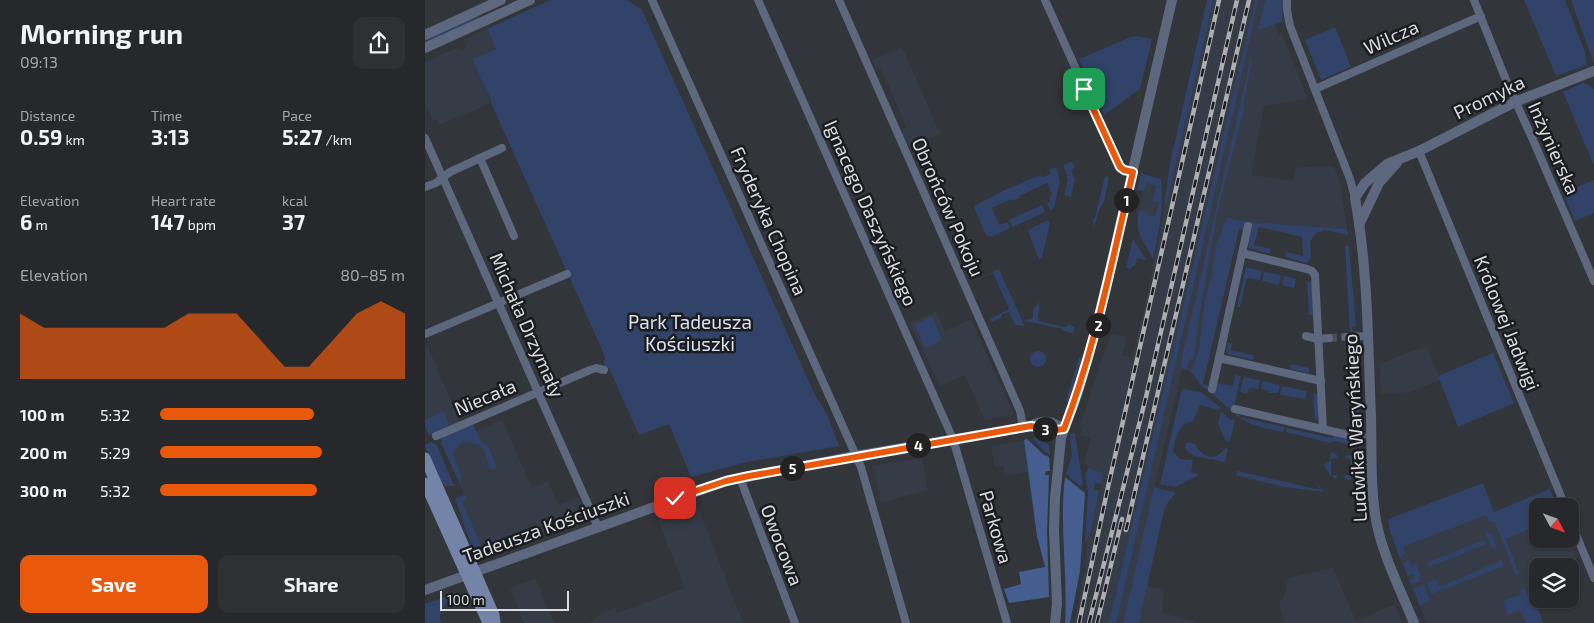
<!DOCTYPE html>
<html lang="en">
<head>
<meta charset="utf-8">
<style>
	:root { --surface:#26282c; --page:#2e3034; --text:#f1f3f6; --muted:#a4a6a9; --line:#424448; --accent:#ea580c }
	body { margin:0; font-family:"Exo 2",sans-serif; background:var(--page); color:var(--text); height:100vh; display:flex; flex-direction:column; font-size:19px; white-space:nowrap }
	* { box-sizing:border-box; margin:0 }
	p { font-size:16px; color:var(--muted) }
	.icon { flex:none; width:28px; height:28px; fill:none; stroke:currentColor; stroke-width:2; stroke-linecap:round; stroke-linejoin:round }
	.map { position:relative; flex:1; overflow:hidden }
	.side { display:flex; flex-direction:column; background:var(--surface); width:425px }
	.side>* { flex:none }
	.needle { width:32px; rotate:131deg }
	.controls { position:absolute; left:1104px; top:498px; display:grid; gap:10px }
	.controls a { display:grid; place-items:center; width:50px; height:50px; border-radius:10px; background:var(--surface); box-shadow:0 1px 4px #0004,0 0 0 1px var(--line); font-size:25px }
	.scale { position:absolute; left:15px; bottom:12px; width:129px; box-sizing:border-box; padding-left:5px; border:2px solid #dadbdf; border-top:0; font-size:14px; line-height:18px; white-space:nowrap; color:#dadbdf; -webkit-text-stroke:4px #1b1c1f; paint-order:stroke }
	.pin { position:absolute; display:grid; place-items:center; width:42px; height:42px; color:#fff; margin:-21px; border-radius:10px; box-shadow:0 2px 8px #0006 }
	.km { position:absolute; width:25px; height:25px; margin:-12px; border-radius:50%; background:#222; color:#fff; font-size:14px; line-height:25px; text-align:center }
	.round { display:grid; place-items:center; flex:none; width:52px; height:52px; border-radius:10px; background:var(--page) }
	.head { display:flex; align-items:center; justify-content:space-between; height:85px; padding:0 20px }
	h1 { font-size:28px; font-weight:700; line-height:38px }
	.stats { display:grid; grid-template-columns:repeat(3,1fr); gap:8px; height:85px; padding:5px 20px }
	.stats div { display:grid; align-content:center }
	.stats b { font-size:21px; font-weight:700 }
	.stats small { font-size:14px; font-weight:400 }
	.stats p { font-size:14px }
	.chart { height:140px; padding:10px 20px }
	.chart p { display:flex; justify-content:space-between }
	.chart svg { width:100%; height:90px; margin-top:5px; fill:var(--accent); opacity:.7 }
	.action { display:flex; gap:10px; margin-top:auto; padding:10px 20px }
	.action a { flex:1; height:58px; border-radius:10px; background:var(--accent); color:#fff; font-size:20px; font-weight:700; line-height:58px; text-align:center }
	.action a+a { background:var(--page); color:var(--text) }
	ul { padding:0 20px; list-style:none; font-size:16px }
	li { display:grid; grid-template-columns:80px 60px 1fr; align-items:center; height:38px }
	li i { height:12px; border-radius:6px; background:var(--accent) }
	main { display:flex; flex:1; min-height:0 }
	.map>svg:first-child { display:block }
	.built { fill:#363c47 }
	.green { fill:#314369 }
	.forest { fill:#465d8f }
	.lines { fill:none; stroke-linecap:round; stroke-linejoin:round }
	.minor-tunnel { stroke:#4b4e53; stroke-width:8; stroke-dasharray:8 4; stroke-linecap:butt }
	.minor { stroke:#5d687f; stroke-width:8 }
	.tertiary { stroke:#5d687f; stroke-width:10 }
	.secondary { stroke:#7384a8; stroke-width:11 }
	.rail-casing { stroke:#acaeb2; stroke-width:4.5 }
	.rail { stroke:#1b1c1f; stroke-width:2.5; stroke-dasharray:8; stroke-linecap:butt }
	.route-casing { stroke:#fff; stroke-width:10 }
	.route { stroke:#ea580c; stroke-width:6 }
	.labels { text-anchor:middle; stroke-width:5; stroke-linejoin:round; paint-order:stroke }
	.street-label { font-size:19px; fill:#dadbdf; stroke:#1b1c1f }
	.park-label { font-size:19px; fill:#d9e1f1; stroke:#1b1c1f }
</style>
</head>
<body>
<main>
<section class="side">
<div class="head"><div><h1>Morning run</h1><p>09:13</p></div><a class="round"><svg class="icon" aria-label="share" viewBox="0 0 24 24"><path d="M12 15V3M7 8l5-5 5 5M5 13v7h14v-7"/></svg></a></div>
<div class="stats">
<div><p>Distance</p><b>0.59<small> km</small></b></div>
<div><p>Time</p><b>3:13</b></div>
<div><p>Pace</p><b>5:27<small> /km</small></b></div>
</div>
<div class="stats">
<div><p>Elevation</p><b>6<small> m</small></b></div>
<div><p>Heart rate</p><b>147<small> bpm</small></b></div>
<div><p>kcal</p><b>37</b></div>
</div>
<div class="chart"><p><span>Elevation</span>80–85 m</p>
<svg viewBox="0 0 160 44" preserveAspectRatio="none"><path d="M0 44V12L10 19L20 19L30 19L40 19L50 19L60 19L70 12L80 12L90 12L100 25L110 38L120 38L130 25L140 12L150 6L160 12V44z"/></svg>
</div>
<ul>
<li><b>100 m</b>5:32<i style="width:63%"></i></li>
<li><b>200 m</b>5:29<i style="width:66%"></i></li>
<li><b>300 m</b>5:32<i style="width:64%"></i></li>
</ul>
<div class="action"><a>Save</a><a>Share</a></div>
</section>
<div class="map">
<svg width="1169" height="623" viewBox="0 0 1169 623">
	<rect width="100%" height="100%" fill="#32353a"/>
	<g class="built">
		<polygon points="784,0 840,0 833,30 850,24 853,33 858,36 882,98 839,106 826,175 868,181 871,167 909,166 916,186 922,229 815,221 776,385 765,372 757,369 698,623 649,623 660,569 662,542 667,529 678,473 665,469 659,463 666,438 655,435 657,429 654,428 686,334 702,337 697,355 707,358 724,289 739,207 742,202 749,168 745,164"/>
		<polygon points="62,29 71,49 47,59 66,101 66,103 14,125 12,120 8,121 0,103 0,62 34,47 36,50 41,47 38,40"/>
		<polygon points="477,47 515,134 484,147 477,133 481,126 460,77 455,69 451,71 447,60"/>
		<polygon points="720,183 731,186 734,203 730,217 714,211"/>
		<polygon points="511,311 520,331 546,319 589,415 560,420 540,375 515,386 485,323"/>
		<polygon points="3,347 35,422 7,435 3,433 0,427 0,348"/>
		<polygon points="1002,347 1015,380 983,393 956,394 955,364 987,351"/>
		<polygon points="77,420 107,488 123,481 133,505 153,497 160,515 106,538 57,556 46,545 44,540 39,520 30,499 39,494 16,443 18,437 52,431"/>
		<polygon points="599,440 603,472 580,476 578,465 570,467 567,446"/>
		<polygon points="497,458 503,490 456,503 448,466"/>
		<polygon points="272,506 318,623 165,623 179,612 190,607 192,613 260,588 233,520"/>
		<polygon points="1069,510 1081,539 1112,526 1112,539 1144,539 1157,572 1145,577 1145,566 1112,566 1112,590 1107,593 1118,623 1002,623 971,549"/>
		<polygon points="908,568 931,621 970,604 977,623 856,623 859,622 854,603 859,598 863,578"/>
		<polygon points="110,578 129,623 99,623 85,588"/>
		<polygon points="722,586 739,589 737,613 768,621 769,623 714,623"/>
	</g>
	<g class="green">
		<polygon points="125,0 202,0 217,10 390,395 402,414 414,446 322,462 266,477 244,424 214,435 184,368 180,367 178,362 180,359 178,352 66,103 66,100 47,59 71,49 62,29"/>
		<polygon points="782,0 788,0 788,2 742,202 739,207 745,163"/>
		<polygon points="830,0 833,0 821,56 691,623 684,623"/>
		<polygon points="840,0 858,0 857,22 833,30"/>
		<polygon points="1099,0 1140,0 1160,52 1162,65 1131,76"/>
		<polygon points="1146,0 1169,0 1169,64"/>
		<polygon points="52,15 54,19 0,44 0,39"/>
		<polygon points="910,27 926,67 896,80 880,40"/>
		<polygon points="712,36 727,39 715,89 679,115 654,59 706,37"/>
		<polygon points="826,58 827,60 819,101 819,109 792,213 773,325 769,359 765,359 762,369 757,368 756,362"/>
		<polygon points="1158,83 1165,85 1169,89 1169,166 1138,92"/>
		<polygon points="647,162 650,168 646,170 650,179 646,197 639,195 643,179 638,165"/>
		<polygon points="631,167 635,181 629,208 625,211 622,203 625,202 625,196 627,194 622,183 594,196 594,198 587,201 586,199 567,208 574,225 582,222 585,228 566,237 561,235 549,208 549,206 580,190 615,175 618,177 626,174 624,170"/>
		<path d="M716 173 736 179C739 207 734 232 728 259 718 239 709 235 714 210L723 212V215L730 216 734 203 728 201 731 186 721 183 719 191 712 190Z"/>
		<polygon points="680,176 684,177 679,202 674,210 668,231 669,222 667,220 670,218"/>
		<polygon points="1169,180 1169,213 1150,221 1138,193"/>
		<polygon points="617,205 620,212 588,227 584,220"/>
		<polygon points="802,217 814,221 922,229 923,235 900,230 891,233 885,242 886,258 882,263 860,257 861,252 878,256 877,237 834,227 829,245 846,249 845,254 823,248 827,226 826,223 824,223 820,230 814,229 778,384 785,386 792,383 808,386 810,375 816,376 808,412 776,385 766,372 774,349 780,300 786,277 791,245"/>
		<polygon points="623,220 625,223 617,258 614,260 603,231 606,228"/>
		<polygon points="708,239 721,259 721,260 712,258 710,266 707,266 706,269 701,268"/>
		<polygon points="920,246 924,246 931,326 927,327 927,331 932,331 932,333 925,334"/>
		<polygon points="821,267 837,271 835,280 822,278 815,307 812,307"/>
		<polygon points="574,269 597,320 599,326 590,325 584,312 577,314 576,318 567,322 565,319 584,309 568,273 549,281"/>
		<polygon points="839,272 856,275 854,285 837,281"/>
		<polygon points="859,276 871,279 869,288 857,285"/>
		<polygon points="882,281 887,282 889,315 884,315"/>
		<path d="M614 302C616 308 611 315 614 321L639 327 643 326V324L650 327 648 333 638 331V329L600 321 601 319 603 320 608 318V310Z"/>
		<polygon points="507,316 517,340 500,348 490,325"/>
		<polygon points="926,341 932,341 933,371 927,372"/>
		<polygon points="803,343 807,343 806,350 829,355 828,360 803,354 802,351"/>
		<circle cx="613" cy="359" r="8"/>
		<polygon points="1068,353 1089,403 1033,427 1013,376"/>
		<polygon points="654,357 658,360 651,382 643,402 641,401"/>
		<polygon points="866,364 884,368 884,373 865,369"/>
		<polygon points="819,377 835,380 833,389 826,387 826,389 824,388 822,394 815,392"/>
		<polygon points="838,381 855,385 853,393 843,393 844,391 836,389"/>
		<polygon points="857,386 882,391 880,399 855,395"/>
		<polygon points="934,386 935,432 930,431 928,387"/>
		<path d="M759 389 776 392 796 408 794 410 775 405 768 421 759 424C753 432 749 440 748 451L755 459 768 460 766 472 773 474V476L750 487 735 484 756 392Z"/>
		<polygon points="888,393 893,394 894,417 890,421"/>
		<polygon points="19,411 24,427 4,435 0,427 0,420"/>
		<polygon points="796,411 806,420 808,419 810,421 805,441 800,440 793,424"/>
		<path d="M811 413 814 414V417L860 427 858 432C841 428 824 426 810 414Z"/>
		<path d="M48 424 56 442 63 446 71 465V469L68 470 63 467C63 462 61 452 57 448 47 439 33 440 28 454L37 478 35 484 16 443 18 437Z"/>
		<polygon points="862,428 907,438 908,435 935,441 935,447 909,441 906,443 861,432"/>
		<polygon points="648,433 650,434 658,485 655,486 641,474 647,456 645,436 645,434"/>
		<polygon points="614,437 624,445 625,455 620,452 607,438"/>
		<polygon points="6,442 12,445 29,486 21,486 17,483 0,447 0,445"/>
		<path d="M763 442 770 444C777 457 790 463 800 448L803 449 800 462 769 456 761 450 760 445Z"/>
		<polygon points="906,452 912,455 912,458 906,459 906,475 913,475 911,479 905,475 899,465 905,461"/>
		<polygon points="920,455 932,456 927,471 926,480 921,480 919,477 920,475 926,474 925,459 920,458"/>
		<polygon points="664,468 678,473 676,484 670,483 669,489 674,491 667,529 660,544 663,493 660,474"/>
		<polygon points="812,471 895,490 891,482 899,492 859,487 811,475"/>
		<polygon points="1058,483 1069,512 1125,489 1132,506 1112,506 1112,526 1081,539 1094,574 1091,575 1070,523 1063,521 1061,515 978,547 980,554 975,557 965,532 963,519"/>
		<polygon points="729,487 749,492 750,494 743,502 739,510 714,623 698,623"/>
		<path d="M39 495 42 498 37 502 56 545 50 548C44 543 35 511 31 501V498Z"/>
		<polygon points="1060,531 1067,534 1072,547 1067,549"/>
		<polygon points="78,537 82,547 62,554 59,545 61,542"/>
		<polygon points="1059,540 1061,544 1005,567 1003,562"/>
		<polygon points="984,560 987,566 991,564 996,577 994,578 995,581 986,585 984,580 989,578 987,574 983,576 978,563"/>
		<polygon points="1077,560 1079,566 1006,594 1002,583 1011,579 1014,587"/>
		<polygon points="999,584 1005,600 995,606 988,589"/>
		<polygon points="1100,588 1102,595 1107,593 1118,623 1101,623 1095,610 1083,615 1078,601 1095,595 1096,589"/>
		<path d="M23 596C21 607 12 611 16 623H0V604Z"/>
	</g>
	<g class="forest">
		<polygon points="602,439 619,455 624,457 625,471 621,471 620,475 624,475 622,531 624,597 584,603 579,589 596,584 594,572 620,567 612,536 599,440"/>
		<path d="M640 477 660 493 655 571 645 623H640C643 574 634 526 640 477Z"/>
	</g>
	<g class="lines">
		<polyline class="minor-tunnel" points="904,338 921,337"/>
		<g class="minor">
			<polyline points="227,0 436,467 481,623"/>
			<polyline points="333,0 528,439 582,623"/>
			<polyline points="414,0 595,411 598,427"/>
			<polyline points="620,0 695,167 699,170 708,172"/>
			<polyline points="862,0 862,10 865,26 925,179 930,198"/>
			<polyline points="1049,0 1083,85 1108,140 1169,281"/>
			<polyline points="890,89 1056,16"/>
			<polyline points="0,138 173,527"/>
			<polyline points="994,151 1140,506"/>
			<polyline points="55,158 89,236"/>
			<polyline points="0,187 11,183 25,172 77,148"/>
			<polyline points="817,253 882,269 887,271 890,275 898,429"/>
			<polyline points="0,334 142,274"/>
			<polyline points="881,336 893,339 904,338"/>
			<polyline points="921,337 942,336"/>
			<polyline points="794,358 823,226"/>
			<polyline points="787,389 794,358 896,381"/>
			<polyline points="810,409 919,434 937,436"/>
			<polyline points="11,436 165,370 171,368 179,370"/>
			<polyline points="315,478 370,623"/>
			<polyline points="1145,520 1169,578"/>
		</g>
		<g class="tertiary">
			<polyline points="0,35 76,0"/>
			<polyline points="0,48 105,0"/>
			<polyline points="934,225 954,183 972,163"/>
			<polyline points="606,426 631,430 639,429"/>
			<path d="M0 590 301 481 430 456 606 426C618 419 627 421 639 429"/>
			<polyline points="630,623 632,604 629,530 630,498 636,438 652,395 672,326 747,0"/>
			<path d="M989 623C976 591 957 554 951 520 945 486 947 451 946 417 943 345 943 269 930 198L940 183 962 164 994 151 1090 102 1169 71"/>
		</g>
		<g class="secondary">
			<polyline points="0,458 69,615 70,623"/>
			<polyline points="0,483 63,623"/>
		</g>
		<g class="rail-casing">
			<g id="rail">
				<polyline points="701,530 824,0"/>
				<polyline points="654,623 683,487 794,0"/>
				<polyline points="664,623 721,397 812,0"/>
				<polyline points="672,623 697,519"/>
			</g>
		</g>
		<use href="#rail" class="rail"/>
	</g>
	<g class="lines">
		<g class="route-casing">
			<path id="route" d="M250 498 301 481 324 476 606 426 631 430 639 429C671 346 687 259 708 172L699 170 695 167 659 89"/>
		</g>
		<use href="#route" class="route"/>
	</g>
	<g class="labels">
		<g class="street-label">
			<text transform="translate(966 37) rotate(-24)" y="7">Wilcza</text>
			<text transform="translate(1064 97) rotate(-26)" y="7">Promyka</text>
			<text transform="translate(1129 148) rotate(66)" y="7">Inżynierska</text>
			<text transform="translate(523 207) rotate(66)" y="7">Obrońców Pokoju</text>
			<text transform="translate(446 213) rotate(66)" y="7">Ignacego Daszyńskiego</text>
			<text transform="translate(344 221) rotate(66)" y="7">Fryderyka Chopina</text>
			<text transform="translate(1082 323) rotate(68)" y="7">Królowej Jadwigi</text>
			<text transform="translate(102 325) rotate(66)" y="7">Michała Drzymały</text>
			<text transform="translate(60 397) rotate(-23)" y="7">Niecała</text>
			<text transform="translate(930 428) rotate(-93)" y="7">Ludwika Waryńskiego</text>
			<text transform="translate(121 527) rotate(-20)" y="7">Tadeusza Kościuszki</text>
			<text transform="translate(571 527) rotate(74)" y="7">Parkowa</text>
			<text transform="translate(357 545) rotate(69)" y="7">Owocowa</text>
		</g>
		<g class="park-label">
			<text x="265" y="329">Park Tadeusza<tspan x="265" dy="22">Kościuszki</tspan></text>
		</g>
	</g>
</svg>
<div class="controls">
<a><svg class="needle" viewBox="-14 -14 28 28"><path d="M0-13l5 13h-10z" fill="#e53935"/><path d="M0 13l5-13h-10z" fill="#a4a6a9"/></svg></a>
<a><svg class="icon" aria-label="layers" viewBox="0 0 24 24"><path d="M12 4l9 5-9 5-9-5zM3 14l9 5 9-5"/></svg></a>
</div>
<div class="scale">100 m</div>
<div class="pin" style="left:659px;top:89px;background:#1e9e55"><svg class="icon" aria-label="arrive" viewBox="0 0 24 24"><path d="M6 21V4h12l-3 4 3 4H6"/></svg></div>
<div class="pin" style="left:250px;top:498px;background:#d93025"><svg class="icon" aria-label="check" viewBox="0 0 24 24"><path d="M5 12l5 5 9-10"/></svg></div>
<b class="km" style="left:701px;top:200px">1</b>
<b class="km" style="left:673px;top:325px">2</b>
<b class="km" style="left:620px;top:429px">3</b>
<b class="km" style="left:493px;top:445px">4</b>
<b class="km" style="left:367px;top:468px">5</b>
</div>
</main>
</body>
</html>
